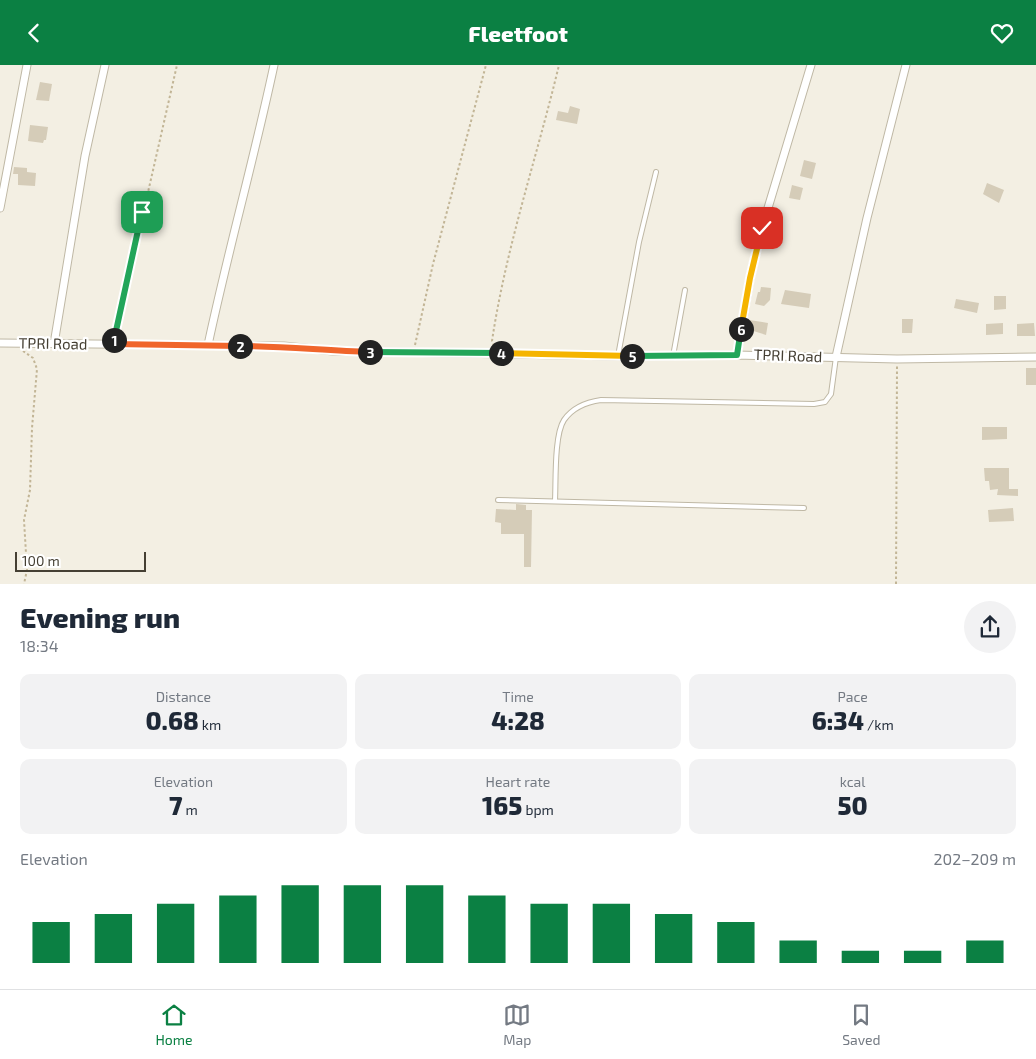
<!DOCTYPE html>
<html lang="en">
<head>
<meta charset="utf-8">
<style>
	:root { --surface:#fff; --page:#f2f2f3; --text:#1f2937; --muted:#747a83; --line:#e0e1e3; --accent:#0b8043 }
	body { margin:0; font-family:"Exo 2",sans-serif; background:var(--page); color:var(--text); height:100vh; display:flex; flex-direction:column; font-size:19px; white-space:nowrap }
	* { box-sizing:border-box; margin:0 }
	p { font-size:16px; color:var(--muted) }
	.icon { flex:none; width:28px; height:28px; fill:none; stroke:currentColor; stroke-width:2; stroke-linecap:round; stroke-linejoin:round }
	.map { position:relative; height:519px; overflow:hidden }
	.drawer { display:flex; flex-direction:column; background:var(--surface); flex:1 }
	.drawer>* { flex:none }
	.scale { position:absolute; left:15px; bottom:12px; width:131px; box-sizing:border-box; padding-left:5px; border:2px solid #453f33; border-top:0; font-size:14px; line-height:18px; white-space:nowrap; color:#453f33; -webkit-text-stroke:4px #fff; paint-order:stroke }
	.pin { position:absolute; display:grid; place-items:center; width:42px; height:42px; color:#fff; margin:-21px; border-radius:10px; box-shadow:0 2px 8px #0006 }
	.km { position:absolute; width:25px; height:25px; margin:-12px; border-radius:50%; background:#222; color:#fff; font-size:14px; line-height:25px; text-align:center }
	.round { display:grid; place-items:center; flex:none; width:52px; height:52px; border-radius:26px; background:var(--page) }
	.headline { display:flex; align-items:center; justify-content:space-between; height:85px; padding:0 20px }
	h1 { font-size:28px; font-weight:800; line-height:38px }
	.stats { display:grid; grid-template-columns:repeat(3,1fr); gap:8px; height:85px; padding:5px 20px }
	.stats div { display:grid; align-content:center; border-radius:10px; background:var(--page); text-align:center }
	.stats b { font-size:25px; font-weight:800 }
	.stats small { font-size:14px; font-weight:400 }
	.stats p { font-size:14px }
	.chart { height:140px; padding:10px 20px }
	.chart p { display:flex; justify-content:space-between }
	.chart svg { width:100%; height:90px; margin-top:5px; stroke:var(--accent); stroke-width:6 }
	header { display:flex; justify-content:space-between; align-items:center; height:65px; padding:0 20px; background:var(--accent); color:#fff; font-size:22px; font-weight:800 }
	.menu { display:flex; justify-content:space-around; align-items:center; height:70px; border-top:1px solid var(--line); background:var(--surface); font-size:14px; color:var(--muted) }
	.menu a { display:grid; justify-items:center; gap:2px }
	.menu .selected { color:var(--accent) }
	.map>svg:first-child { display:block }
	.building { fill:#d5ccb8 }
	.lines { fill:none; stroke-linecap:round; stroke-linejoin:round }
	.lane-casing { stroke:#bfb8a5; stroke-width:6 }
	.street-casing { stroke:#bfb8a5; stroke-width:9 }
	.path { stroke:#c2b596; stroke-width:2; stroke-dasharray:2.5 2.5; stroke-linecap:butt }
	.lane { stroke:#fff; stroke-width:4 }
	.street { stroke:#fff; stroke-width:7 }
	.split-1-casing { stroke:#fff; stroke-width:10 }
	.split-2-casing { stroke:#fff; stroke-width:10 }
	.split-3-casing { stroke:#fff; stroke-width:10 }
	.split-4-casing { stroke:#fff; stroke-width:10 }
	.split-5-casing { stroke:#fff; stroke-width:10 }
	.split-6-casing { stroke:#fff; stroke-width:10 }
	.split-7-casing { stroke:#fff; stroke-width:10 }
	.split-1 { stroke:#22a559; stroke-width:6 }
	.split-2 { stroke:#f0652b; stroke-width:6 }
	.split-3 { stroke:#f0652b; stroke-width:6 }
	.split-4 { stroke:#22a559; stroke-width:6 }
	.split-5 { stroke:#f5b400; stroke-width:6 }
	.split-6 { stroke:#22a559; stroke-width:6 }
	.split-7 { stroke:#f5b400; stroke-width:6 }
	.labels { text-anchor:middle; stroke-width:4.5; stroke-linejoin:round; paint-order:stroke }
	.street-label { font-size:15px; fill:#453f33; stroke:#fff }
</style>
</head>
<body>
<header><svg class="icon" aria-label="back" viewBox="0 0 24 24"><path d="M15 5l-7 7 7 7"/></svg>Fleetfoot<svg class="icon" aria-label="heart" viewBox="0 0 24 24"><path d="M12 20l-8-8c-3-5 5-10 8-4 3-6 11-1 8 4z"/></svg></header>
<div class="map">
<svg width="1036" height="519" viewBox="0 0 1036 519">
	<rect width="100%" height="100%" fill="#f3efe3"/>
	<g class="building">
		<polygon points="40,17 52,19 49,36 36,35"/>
		<polygon points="570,41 580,44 577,59 556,55 558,46 568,48"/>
		<polygon points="30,60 48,62 46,75 44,75 43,78 28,76"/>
		<polygon points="804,95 816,98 812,114 800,111"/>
		<polygon points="14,102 27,103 27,107 36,108 35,121 18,120 18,109 13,109"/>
		<polygon points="987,118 1004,125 999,138 983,129"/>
		<polygon points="792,120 803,123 800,135 789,133"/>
		<polygon points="761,222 771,223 770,235 764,241 755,239 758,227 760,227"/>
		<polygon points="785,225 811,229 809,243 781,239"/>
		<polygon points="994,231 1006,231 1006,244 994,245"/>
		<polygon points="956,234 979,238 977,248 954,243"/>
		<polygon points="902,254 913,254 912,268 902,268"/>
		<polygon points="749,255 768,258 766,270 747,264"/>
		<polygon points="1003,258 1003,269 986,270 986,259"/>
		<polygon points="1034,258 1035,271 1017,271 1017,259"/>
		<rect x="1026" y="303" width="10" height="17"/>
		<polygon points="982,362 1007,362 1007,374 982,375"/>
		<polygon points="984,403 1009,403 1009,424 1018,424 1018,431 997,430 998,424 990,425 989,416 985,416"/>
		<polygon points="516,439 526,440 526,445 532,445 531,502 524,502 524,469 501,469 501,458 495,457 496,444 516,445"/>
		<polygon points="1013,443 1014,456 989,457 988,445"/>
	</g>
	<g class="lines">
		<g class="lane-casing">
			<g id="lane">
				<polyline points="618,291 639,177 656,107"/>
				<polyline points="673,291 685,225"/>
				<polyline points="498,435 804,443"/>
				<path d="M555 436C556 417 554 370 564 355 573 342 587 337 601 335L814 339 825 337 831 329 836 292"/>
			</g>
		</g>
		<g class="street-casing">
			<g id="street">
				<polyline points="0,143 27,0"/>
				<polyline points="0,278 284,281 333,286 618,291 737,290 897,294 1036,292"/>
				<polyline points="54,279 85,91 105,0"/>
				<path d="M208 280C228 186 254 94 274 0"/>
				<polyline points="737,290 750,213 762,163 811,0"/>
				<polyline points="836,292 867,153 906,0"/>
			</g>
		</g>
		<g class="path">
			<polyline points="115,272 177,0"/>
			<polyline points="415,280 433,199 486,0"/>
			<path d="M494 281 492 276C506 182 537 92 559 0"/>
			<polyline points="23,286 33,293 37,304 32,363 30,425 24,455 27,505 24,519"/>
			<polyline points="896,519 897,301"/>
		</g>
		<use href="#lane" class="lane"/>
		<use href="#street" class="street"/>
	</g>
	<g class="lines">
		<g class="split-1-casing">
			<polyline id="split-1" points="114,275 142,147"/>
		</g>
		<g class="split-2-casing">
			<polyline id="split-2" points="114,275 113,279 240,281"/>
		</g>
		<g class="split-3-casing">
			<path id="split-3" d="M240 281C284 281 327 286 370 287"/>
		</g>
		<g class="split-4-casing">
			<polyline id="split-4" points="370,287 501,288"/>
		</g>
		<g class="split-5-casing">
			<polyline id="split-5" points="501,288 632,291"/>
		</g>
		<g class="split-6-casing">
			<polyline id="split-6" points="632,291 737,290 741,264"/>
		</g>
		<g class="split-7-casing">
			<polyline id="split-7" points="741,264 750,213 762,163"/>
		</g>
		<use href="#split-1" class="split-1"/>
		<use href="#split-2" class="split-2"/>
		<use href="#split-3" class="split-3"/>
		<use href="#split-4" class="split-4"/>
		<use href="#split-5" class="split-5"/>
		<use href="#split-6" class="split-6"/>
		<use href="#split-7" class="split-7"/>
	</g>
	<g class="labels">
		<g class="street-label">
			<text transform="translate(53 279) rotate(1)" y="5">TPRI Road</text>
			<text transform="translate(788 291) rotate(2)" y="5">TPRI Road</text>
		</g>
	</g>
</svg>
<div class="scale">100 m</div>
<div class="pin" style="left:142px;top:147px;background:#1e9e55"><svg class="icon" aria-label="arrive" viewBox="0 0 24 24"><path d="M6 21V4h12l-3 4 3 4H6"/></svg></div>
<div class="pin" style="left:762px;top:163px;background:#d93025"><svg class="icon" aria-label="check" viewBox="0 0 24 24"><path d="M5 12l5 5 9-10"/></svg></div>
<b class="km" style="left:114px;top:275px">1</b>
<b class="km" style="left:240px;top:281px">2</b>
<b class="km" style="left:370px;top:287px">3</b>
<b class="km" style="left:501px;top:288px">4</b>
<b class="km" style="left:632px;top:291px">5</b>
<b class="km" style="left:741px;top:264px">6</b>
</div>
<section class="drawer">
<div class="headline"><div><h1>Evening run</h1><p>18:34</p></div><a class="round"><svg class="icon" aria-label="share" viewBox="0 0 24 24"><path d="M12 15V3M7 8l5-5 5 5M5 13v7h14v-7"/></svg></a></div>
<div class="stats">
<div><p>Distance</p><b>0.68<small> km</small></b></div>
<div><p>Time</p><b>4:28</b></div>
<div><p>Pace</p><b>6:34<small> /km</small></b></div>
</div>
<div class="stats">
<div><p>Elevation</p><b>7<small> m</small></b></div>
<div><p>Heart rate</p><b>165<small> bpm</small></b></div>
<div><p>kcal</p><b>50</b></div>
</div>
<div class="chart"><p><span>Elevation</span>202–209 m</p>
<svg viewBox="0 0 160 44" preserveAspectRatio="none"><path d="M5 44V24M15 44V20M25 44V15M35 44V11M45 44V6M55 44V6M65 44V6M75 44V11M85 44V15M95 44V15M105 44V20M115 44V24M125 44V33M135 44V38M145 44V38M155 44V33"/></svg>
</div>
</section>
<nav class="menu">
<a class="selected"><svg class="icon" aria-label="home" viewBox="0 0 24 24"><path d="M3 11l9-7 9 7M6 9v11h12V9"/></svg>Home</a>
<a><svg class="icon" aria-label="map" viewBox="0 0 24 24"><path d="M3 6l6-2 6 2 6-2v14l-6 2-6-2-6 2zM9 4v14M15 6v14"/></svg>Map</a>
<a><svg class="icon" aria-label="saved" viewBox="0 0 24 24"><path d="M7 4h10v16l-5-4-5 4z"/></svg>Saved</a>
</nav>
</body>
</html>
